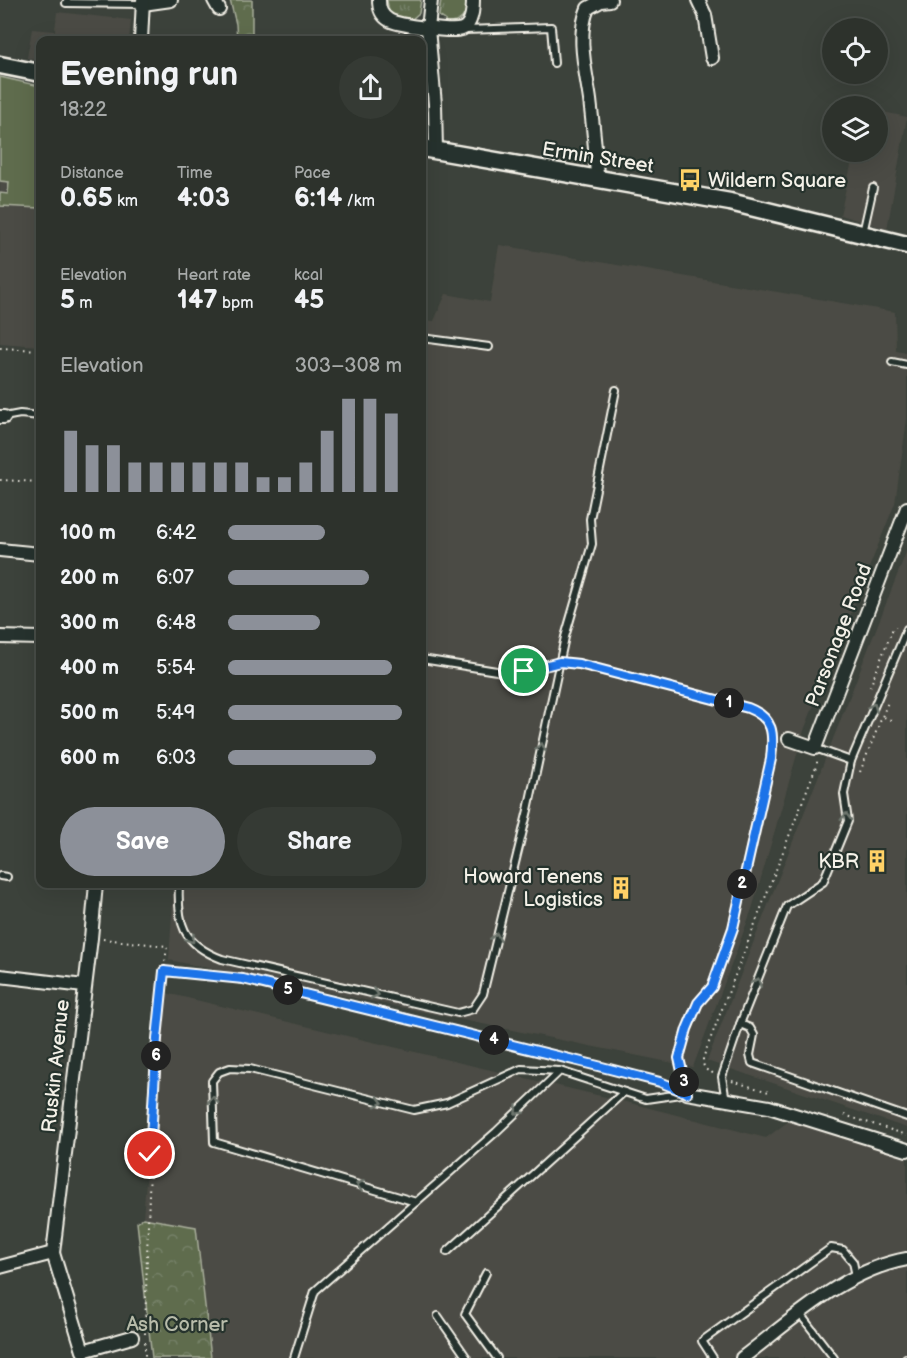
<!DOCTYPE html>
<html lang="en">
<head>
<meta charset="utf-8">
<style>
	:root { --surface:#2d322c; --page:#353a34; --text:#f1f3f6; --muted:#a7aaa9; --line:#484d48; --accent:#8c9099 }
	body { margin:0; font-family:"Balsamiq Sans",sans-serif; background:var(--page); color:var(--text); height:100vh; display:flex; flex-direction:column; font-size:22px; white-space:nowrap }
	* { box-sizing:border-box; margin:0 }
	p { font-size:20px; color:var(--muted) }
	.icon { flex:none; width:33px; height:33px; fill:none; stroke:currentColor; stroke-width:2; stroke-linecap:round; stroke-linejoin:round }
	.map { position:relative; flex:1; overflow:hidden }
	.panel { position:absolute; left:36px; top:36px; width:390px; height:852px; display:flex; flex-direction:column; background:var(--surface); border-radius:12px; box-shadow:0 6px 24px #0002,0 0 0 2px var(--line) }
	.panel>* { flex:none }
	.tools { position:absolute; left:822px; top:18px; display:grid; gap:12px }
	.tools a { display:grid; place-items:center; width:66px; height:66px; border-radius:50%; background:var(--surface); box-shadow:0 6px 24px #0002,0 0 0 2px var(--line); font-size:30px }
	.pin { position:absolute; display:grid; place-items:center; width:51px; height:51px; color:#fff; margin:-26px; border:3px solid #fff; border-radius:50%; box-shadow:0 2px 6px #0007 }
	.km { position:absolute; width:30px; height:30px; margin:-15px; border-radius:50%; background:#222; color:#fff; font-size:16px; line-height:30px; text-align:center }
	.round { display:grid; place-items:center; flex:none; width:63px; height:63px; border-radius:32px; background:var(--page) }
	.head { display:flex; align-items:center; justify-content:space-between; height:102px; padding:0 24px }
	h1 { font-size:33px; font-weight:700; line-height:45px }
	.stats { display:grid; grid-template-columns:repeat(3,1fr); gap:9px; height:102px; padding:6px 24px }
	.stats div { display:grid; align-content:center }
	.stats b { font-size:26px; font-weight:700 }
	.stats small { font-size:16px; font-weight:400 }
	.stats p { font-size:16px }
	.chart { height:168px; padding:12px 24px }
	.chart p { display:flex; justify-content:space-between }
	.chart svg { width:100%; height:108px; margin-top:6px; stroke:var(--accent); stroke-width:6 }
	.button { display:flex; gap:12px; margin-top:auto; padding:12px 24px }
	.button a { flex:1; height:69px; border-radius:36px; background:var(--accent); color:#fff; font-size:24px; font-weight:700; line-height:69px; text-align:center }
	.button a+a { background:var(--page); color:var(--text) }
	ul { padding:0 24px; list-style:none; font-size:20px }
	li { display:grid; grid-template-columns:96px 72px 1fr; align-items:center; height:45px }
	li i { height:15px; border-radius:8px; background:var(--accent) }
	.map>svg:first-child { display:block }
	.built { fill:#4c4c45 }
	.grass { fill:url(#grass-tufts); stroke:#a9ae9b; stroke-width:1.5 }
	.forest { fill:url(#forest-crowns); stroke:#a9ae9b; stroke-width:1.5 }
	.park { fill:#5e6c4e; stroke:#a9ae9b; stroke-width:1.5 }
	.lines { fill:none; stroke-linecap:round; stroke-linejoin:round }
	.lane-casing { stroke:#f4f1e8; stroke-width:10 }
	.street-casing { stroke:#f4f1e8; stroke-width:16 }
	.secondary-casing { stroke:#f4f1e8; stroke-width:21 }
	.path { stroke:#f4f1e8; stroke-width:2; stroke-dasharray:1.5 4.5; stroke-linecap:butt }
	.lane { stroke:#26332d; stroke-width:6 }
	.street { stroke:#26332d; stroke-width:12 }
	.secondary { stroke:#26332d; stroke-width:16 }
	.oneway { stroke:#6e766e }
	.route-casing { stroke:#fff; stroke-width:12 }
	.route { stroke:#1a73e8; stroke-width:8 }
	.labels { text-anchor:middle; stroke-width:4.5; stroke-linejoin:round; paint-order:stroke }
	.street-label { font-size:20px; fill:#f4f1e8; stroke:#26332d }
	.poi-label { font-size:20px; fill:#f4f1e8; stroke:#26332d; text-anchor:end }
	.park-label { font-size:20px; fill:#b8bcaa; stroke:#26332d }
</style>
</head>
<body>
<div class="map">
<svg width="907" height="1358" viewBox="0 0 907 1358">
	<defs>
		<pattern id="grass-tufts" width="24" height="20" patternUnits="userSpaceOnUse" patternTransform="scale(1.5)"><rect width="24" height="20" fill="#5e6c4e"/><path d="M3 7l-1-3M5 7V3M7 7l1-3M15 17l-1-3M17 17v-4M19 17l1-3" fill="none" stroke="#768168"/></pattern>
		<pattern id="forest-crowns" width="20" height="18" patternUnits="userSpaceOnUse" patternTransform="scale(1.5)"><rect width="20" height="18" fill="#5e6c4e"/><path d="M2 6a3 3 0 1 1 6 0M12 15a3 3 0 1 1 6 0" fill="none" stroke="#768168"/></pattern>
	</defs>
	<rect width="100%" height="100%" fill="#3c423b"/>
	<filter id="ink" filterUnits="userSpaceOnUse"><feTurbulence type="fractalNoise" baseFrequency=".0167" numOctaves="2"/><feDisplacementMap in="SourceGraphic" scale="12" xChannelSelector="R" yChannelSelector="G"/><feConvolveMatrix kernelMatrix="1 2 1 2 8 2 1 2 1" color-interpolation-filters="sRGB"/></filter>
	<g filter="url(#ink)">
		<g class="built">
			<polygon points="57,12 131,20 129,40 40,40 40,60 27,58 32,29 55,31"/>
			<polygon points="0,77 40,86 40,346 0,343"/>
			<polygon points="878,111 907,117 887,229 840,215 854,152 878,152"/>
			<polygon points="499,245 895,312 896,351 907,353 907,419 895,503 804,730 752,909 693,1067 169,960 174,884 422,884 422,320 434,321 446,294 490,302"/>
			<polygon points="907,550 907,1128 707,1061"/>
			<polygon points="162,992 626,1102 766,1138 789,1121 907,1158 907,1358 211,1358 196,1227 143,1218"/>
		</g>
		<g class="grass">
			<polygon points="387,0 421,0 419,13 412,19 396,17 389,12"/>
			<path d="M441 0H467C467 17 461 23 445 24V20L439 16Z"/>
		</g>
		<g class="forest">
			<polygon points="230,0 252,0 252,40 237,40 236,24"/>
			<polygon points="143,1218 196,1227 211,1358 152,1358 137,1222"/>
		</g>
		<polygon class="park" points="0,77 40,86 40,208 0,206 0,193 8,194 9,182 0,181"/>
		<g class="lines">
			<g class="lane-casing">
				<g id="lane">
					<polyline points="66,3 143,4"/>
					<polyline points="465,30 551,27 554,63"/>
					<polyline points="863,233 873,188"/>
					<polyline points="422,338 489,347"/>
					<polyline points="892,362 907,365"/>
					<polyline points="4,417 20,414 40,416"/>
					<path d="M422 659 509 673 538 668 560 662 579 664 748 708C774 718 774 734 771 759L733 928 712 987 698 1003 687 1029 679 1058 687 1093 646 1099 560 1071 521 1069 447 1103 414 1110 250 1069 230 1068 219 1072 212 1081 214 1142 416 1202 496 1132 560 1071"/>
					<polyline points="815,748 851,761"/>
					<polyline points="0,876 7,877"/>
					<path d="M179 884C177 923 182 944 222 959L458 1013 473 1009 483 994 528 810 565 637 592 544 590 519 616 390"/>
					<polyline points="740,1024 750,1028 754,1035 750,1055 752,1063 907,1117"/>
					<polyline points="726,1101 722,1077 740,1024 787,906 823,882 848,821 844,794 851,761 907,629"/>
					<polyline points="447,1252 624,1092"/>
					<polyline points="486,1273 465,1314 497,1358"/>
					<polyline points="800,1314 834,1358"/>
					<polyline points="438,1316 467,1358"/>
					<polyline points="294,1358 315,1291 416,1202"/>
					<polyline points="713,1358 702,1341 831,1248 843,1250 853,1262 856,1276"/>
					<polyline points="906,1358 907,1358"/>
				</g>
			</g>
			<g class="street-casing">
				<g id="street">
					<polyline points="214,0 219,9"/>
					<path d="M379 0C379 9 381 15 389 20 397 25 453 33 462 29 472 25 473 9 473 0"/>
					<polyline points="431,0 428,29 435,104 436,151"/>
					<polyline points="698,0 705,15 712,58"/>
					<polyline points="143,4 171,0"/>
					<polyline points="141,40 143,0"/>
					<path d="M597 178C596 151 593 126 590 100 586 71 576 36 588 8L601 1 610 0"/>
					<polyline points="0,417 4,417"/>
					<polyline points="0,550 40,554"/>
					<polyline points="0,637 40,638"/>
					<polyline points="789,739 815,748 907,508"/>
					<polyline points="0,976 84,986"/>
					<polyline points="687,1093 769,1107 907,1150"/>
					<polyline points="53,1253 83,1351 132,1337"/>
					<polyline points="0,1267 53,1253 91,938 96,884"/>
					<path d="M742 1358C791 1321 844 1270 907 1259"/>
				</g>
			</g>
			<g class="secondary-casing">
				<g id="secondary">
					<polyline points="0,65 40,73"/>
					<polyline points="422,148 730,202 907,245"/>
				</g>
			</g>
			<g class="path">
				<polyline points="0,348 40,350"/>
				<polyline points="0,480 40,482"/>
				<polyline points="870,687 893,628 896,627"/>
				<polyline points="884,717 893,721"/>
				<polyline points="860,772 888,702"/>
				<polyline points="103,939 167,946 164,971 243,979 598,1066 670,1086"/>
				<path d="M713 1073C704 1070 703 1067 703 1058L817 764V761"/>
				<polyline points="732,1081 772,1093"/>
				<polyline points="844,1115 907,1135"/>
				<path d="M145 1334C148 1213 151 1092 164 971"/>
				<polyline points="145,1342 145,1358"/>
			</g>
			<use href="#lane" class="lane"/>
			<use href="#street" class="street"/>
			<use href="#secondary" class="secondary"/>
		</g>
		<defs><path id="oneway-chevron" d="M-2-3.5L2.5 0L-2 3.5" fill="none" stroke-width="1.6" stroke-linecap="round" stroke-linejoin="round" transform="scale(1.5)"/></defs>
		<g class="oneway">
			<use href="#oneway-chevron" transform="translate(873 707) rotate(-67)"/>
			<use href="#oneway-chevron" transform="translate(541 747) rotate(-78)"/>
			<use href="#oneway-chevron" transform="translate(846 817) rotate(-89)"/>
			<use href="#oneway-chevron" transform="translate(496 937) rotate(-77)"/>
			<use href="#oneway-chevron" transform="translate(191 939) rotate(54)"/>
			<use href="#oneway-chevron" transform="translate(757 982) rotate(-68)"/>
			<use href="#oneway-chevron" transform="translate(375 994) rotate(13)"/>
			<use href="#oneway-chevron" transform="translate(213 1100) rotate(-91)"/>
			<use href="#oneway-chevron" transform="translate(379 1102) rotate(14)"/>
			<use href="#oneway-chevron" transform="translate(518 1111) rotate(136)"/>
			<use href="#oneway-chevron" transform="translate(360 1185) rotate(-164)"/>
		</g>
	</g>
	<g class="lines" filter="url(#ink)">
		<g class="route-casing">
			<path id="route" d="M150 1154 157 1039 164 971 243 979 598 1066 660 1082 687 1093 679 1058 687 1029 698 1003 712 987 733 928 771 759C774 733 774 718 748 708L579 664 560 662 524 671"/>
		</g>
		<use href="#route" class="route"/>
	</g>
	<defs>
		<g id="bus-bare" transform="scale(1.8)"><path d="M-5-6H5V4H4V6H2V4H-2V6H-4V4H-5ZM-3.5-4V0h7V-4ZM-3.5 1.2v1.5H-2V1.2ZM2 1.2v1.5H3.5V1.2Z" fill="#ffd166" stroke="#26332d" stroke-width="2.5" paint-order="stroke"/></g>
		<g id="building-bare" transform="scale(1.8)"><path d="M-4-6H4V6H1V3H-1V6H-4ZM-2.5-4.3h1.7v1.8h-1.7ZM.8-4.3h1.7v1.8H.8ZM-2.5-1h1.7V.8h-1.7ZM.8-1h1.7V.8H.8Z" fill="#ffd166" stroke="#26332d" stroke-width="2.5" paint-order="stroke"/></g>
	</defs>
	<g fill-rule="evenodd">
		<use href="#bus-bare" x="690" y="180"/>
		<use href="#building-bare" x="877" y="861"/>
		<use href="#building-bare" x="621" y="888"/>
	</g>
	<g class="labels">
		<g class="street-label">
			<text transform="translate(598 157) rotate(9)" y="7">Ermin Street</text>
			<text transform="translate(838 635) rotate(-69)" y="7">Parsonage Road</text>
			<text transform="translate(55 1066) rotate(-84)" y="7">Ruskin Avenue</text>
		</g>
		<g class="poi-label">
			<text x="708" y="187" text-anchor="start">Wildern Square</text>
			<text x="859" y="868">KBR</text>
			<text x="603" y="883">Howard Tenens<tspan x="603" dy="23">Logistics</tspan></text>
		</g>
		<g class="park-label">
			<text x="177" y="1331">Ash Corner</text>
		</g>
	</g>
</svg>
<div class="tools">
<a><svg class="icon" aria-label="locate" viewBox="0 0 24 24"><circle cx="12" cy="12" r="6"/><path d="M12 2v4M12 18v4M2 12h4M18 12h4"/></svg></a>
<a><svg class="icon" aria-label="layers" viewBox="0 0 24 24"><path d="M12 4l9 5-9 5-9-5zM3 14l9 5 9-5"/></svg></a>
</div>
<div class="pin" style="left:524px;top:671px;background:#1e9e55"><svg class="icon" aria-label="arrive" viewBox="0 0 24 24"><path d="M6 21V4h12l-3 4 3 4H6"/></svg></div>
<div class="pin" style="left:150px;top:1154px;background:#d93025"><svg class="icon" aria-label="check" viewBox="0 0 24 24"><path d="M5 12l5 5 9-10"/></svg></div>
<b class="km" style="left:729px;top:703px">1</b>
<b class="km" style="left:742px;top:884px">2</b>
<b class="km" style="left:684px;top:1082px">3</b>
<b class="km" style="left:494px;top:1040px">4</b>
<b class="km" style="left:288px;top:990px">5</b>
<b class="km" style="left:156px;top:1056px">6</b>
<section class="panel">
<div class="head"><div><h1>Evening run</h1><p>18:22</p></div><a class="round"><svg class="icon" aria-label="share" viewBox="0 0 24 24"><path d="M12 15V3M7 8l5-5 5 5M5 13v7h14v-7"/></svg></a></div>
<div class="stats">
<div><p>Distance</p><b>0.65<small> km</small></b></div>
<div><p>Time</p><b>4:03</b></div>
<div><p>Pace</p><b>6:14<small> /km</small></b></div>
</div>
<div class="stats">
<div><p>Elevation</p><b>5<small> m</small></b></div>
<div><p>Heart rate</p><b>147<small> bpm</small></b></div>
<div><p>kcal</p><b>45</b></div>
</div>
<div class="chart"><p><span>Elevation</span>303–308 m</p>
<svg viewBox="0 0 160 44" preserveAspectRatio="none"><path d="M5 44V19M15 44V25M25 44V25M35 44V32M45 44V32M55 44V32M65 44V32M75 44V32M85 44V32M95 44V38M105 44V38M115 44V32M125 44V19M135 44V6M145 44V6M155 44V12"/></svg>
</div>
<ul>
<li><b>100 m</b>6:42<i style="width:56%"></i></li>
<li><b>200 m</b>6:07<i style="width:81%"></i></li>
<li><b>300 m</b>6:48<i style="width:53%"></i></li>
<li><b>400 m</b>5:54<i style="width:94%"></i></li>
<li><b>500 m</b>5:49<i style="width:100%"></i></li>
<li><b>600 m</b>6:03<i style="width:85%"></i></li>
</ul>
<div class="button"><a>Save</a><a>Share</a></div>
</section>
</div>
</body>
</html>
